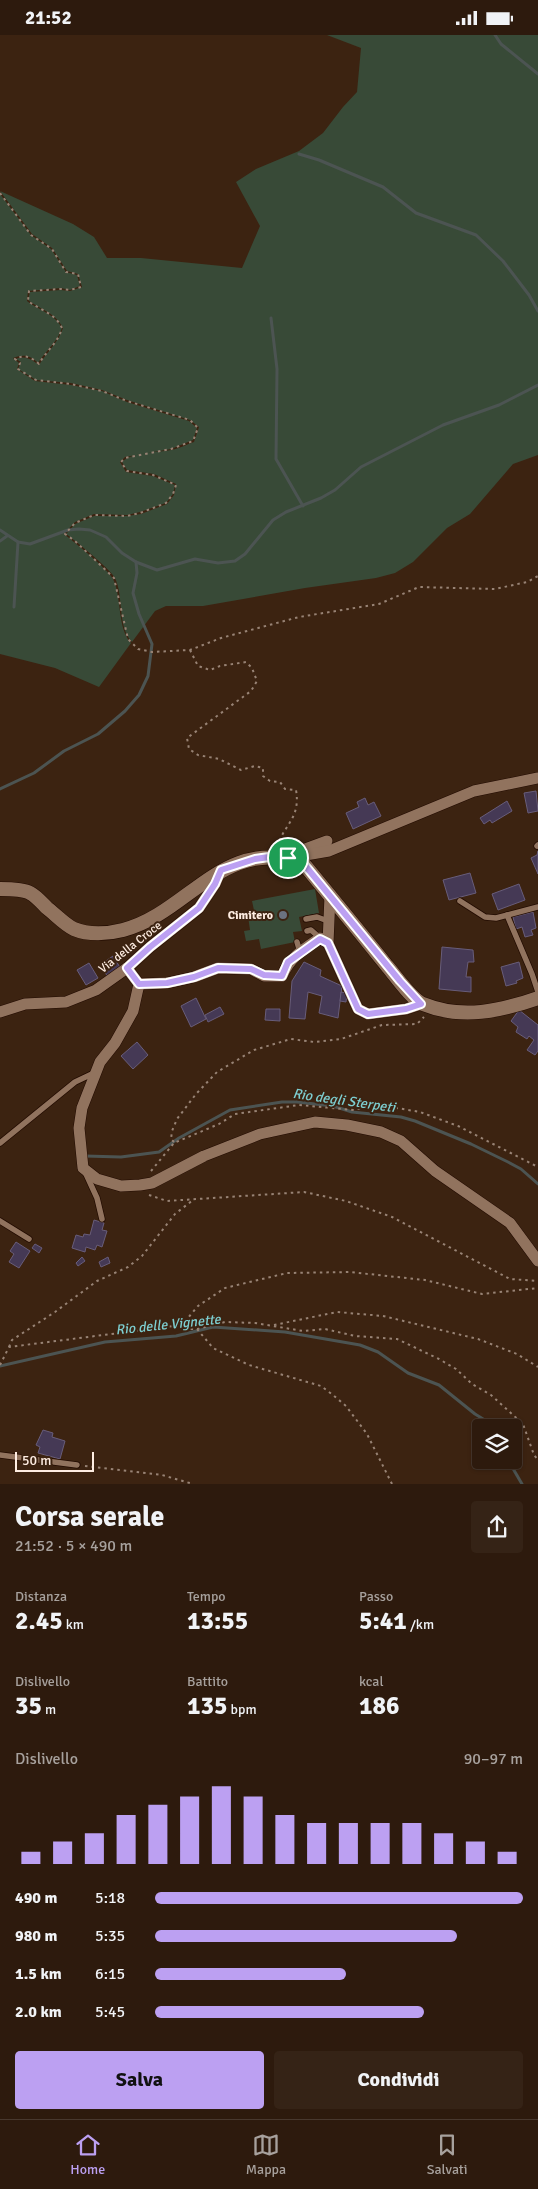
<!DOCTYPE html>
<html lang="it">
<head>
<meta charset="utf-8">
<style>
	:root { --surface:#2d1a0d; --page:#352316; --text:#f1f3f6; --muted:#a7a19d; --line:#48382e; --accent:#bca0f2 }
	body { margin:0; font-family:Signika,sans-serif; background:var(--page); color:var(--text); height:100vh; display:flex; flex-direction:column; font-size:19px; white-space:nowrap }
	* { box-sizing:border-box; margin:0 }
	p { font-size:16px; color:var(--muted) }
	.icon { flex:none; width:28px; height:28px; fill:none; stroke:currentColor; stroke-width:2; stroke-linecap:round; stroke-linejoin:round }
	.map { position:relative; height:1449px; overflow:hidden }
	.sheet { display:flex; flex-direction:column; background:var(--surface); flex:1 }
	.sheet>* { flex:none }
	.controls { position:absolute; left:472px; top:1384px; display:grid; gap:10px }
	.controls a { display:grid; place-items:center; width:50px; height:50px; border-radius:5px; background:var(--surface); box-shadow:0 1px 4px #0004,0 0 0 1px var(--line); font-size:25px }
	.scale { position:absolute; left:15px; bottom:12px; width:79px; box-sizing:border-box; padding-left:5px; border:2px solid #feede2; border-top:0; font-size:14px; line-height:18px; white-space:nowrap; color:#feede2; -webkit-text-stroke:4px #3c2311; paint-order:stroke }
	.pin { position:absolute; display:grid; place-items:center; width:42px; height:42px; color:#fff; margin:-21px; border:2px solid #fff; border-radius:50%; box-shadow:0 1px 5px #0007 }
	.round { display:grid; place-items:center; flex:none; width:52px; height:52px; border-radius:5px; background:var(--page) }
	.overview { display:flex; align-items:center; justify-content:space-between; height:85px; padding:0 15px }
	h1 { font-size:28px; font-weight:700; line-height:38px }
	.figures { display:grid; grid-template-columns:repeat(3,1fr); gap:8px; height:85px; padding:5px 15px }
	.figures div { display:grid; align-content:center }
	.figures b { font-size:25px; font-weight:700 }
	.figures small { font-size:14px; font-weight:400 }
	.figures p { font-size:14px }
	.chart { height:140px; padding:10px 15px }
	.chart p { display:flex; justify-content:space-between }
	.chart svg { width:100%; height:90px; margin-top:5px; stroke:var(--accent); stroke-width:6 }
	.primary-button { display:flex; gap:10px; margin-top:auto; padding:10px 15px }
	.primary-button a { flex:1; height:58px; border-radius:5px; background:var(--accent); color:#111; font-size:20px; font-weight:700; line-height:58px; text-align:center }
	.primary-button a+a { background:var(--page); color:var(--text) }
	ul { padding:0 15px; list-style:none; font-size:16px }
	li { display:grid; grid-template-columns:80px 60px 1fr; align-items:center; height:38px }
	li i { height:12px; border-radius:6px; background:var(--accent) }
	.status { display:flex; justify-content:space-between; align-items:center; height:35px; padding:0 25px; background:var(--surface); direction:ltr }
	.status svg { height:14px; fill:currentColor }
	.menu { display:flex; justify-content:space-around; align-items:center; height:70px; border-top:1px solid var(--line); background:var(--surface); font-size:14px; color:var(--muted) }
	.menu a { display:grid; justify-items:center; gap:2px }
	.menu .current { color:var(--accent) }
	.map>svg:first-child { display:block }
	.green { fill:#384a37 }
	.lines { fill:none; stroke-linecap:round; stroke-linejoin:round }
	.stream { stroke:#4c5452; stroke-width:3 }
	.building { fill:#453955; stroke:#685d7a }
	.service-casing { stroke:#220b00; stroke-width:7 }
	.minor-casing { stroke:#220b00; stroke-width:12 }
	.tertiary-casing { stroke:#220b00; stroke-width:15 }
	.path { stroke:#988375; stroke-width:2; stroke-dasharray:2.5 4; stroke-linecap:butt }
	.service { stroke:#91735e; stroke-width:5.5 }
	.minor { stroke:#91735e; stroke-width:11 }
	.tertiary { stroke:#91735e; stroke-width:14 }
	.route-casing { stroke:#fff; stroke-width:10 }
	.route { stroke:#bca0f2; stroke-width:6 }
	.worship-dot { fill:#6b7280; stroke:#3c2311; stroke-width:2 }
	.labels { text-anchor:middle; stroke-width:4; stroke-linejoin:round; paint-order:stroke }
	.poi-label { font-size:12px; font-weight:bold; fill:#feede2; stroke:#3c2311; text-anchor:end }
	.street-label { font-size:12px; fill:#feede2; stroke:#3c2311 }
	.water-label { font-size:14px; font-style:italic; fill:#7dced0; stroke:#3c2311 }
</style>
</head>
<body>
<div class="status"><b>21:52</b><svg viewBox="0 0 49 12"><path d="M0 12V9h3v3zM5 12V6h3v6zM10 12V3h3v9zM15 12V0h3v12zM26 1h20v11H26zM47 4h2v5h-2z"/></svg></div>
<div class="map">
<svg width="538" height="1449" viewBox="0 0 538 1449">
	<rect width="100%" height="100%" fill="#3c2311"/>
	<g class="green">
		<path d="M327 0H538V420L513 429 470 479 447 493 413 527 395 538 376 543 305 553 203 571H166L155 576 132 607C117 591 124 562 115 543 110 534 76 506 66 499L75 489 94 481H127L141 479 167 469 174 460 176 449 154 439 127 435 122 427C134 416 156 418 171 415 179 414 187 409 194 407L199 392 190 385 127 365 102 355 71 348 36 345 18 334 21 327 16 324C26 320 32 325 39 330 47 317 58 308 63 293 56 278 41 275 28 265L30 257 61 255 70 256 82 252 78 239 67 236 52 213 32 199 0 156 73 189 94 202 107 223H141L242 233 260 191 236 147 256 134 299 116 323 98 343 72 357 57 361 13Z"/>
		<path d="M0 159 31 200 51 214 66 237 77 240 80 251 70 255 61 253 28 256 27 266C39 275 55 279 62 293 57 308 46 315 38 328 30 320 24 319 13 323L19 328 17 334 35 346 71 350 102 356 127 367 189 386 197 393 193 405 171 414 125 422 120 427 126 437 153 441 175 450 173 459 166 468 140 477 127 480 94 479 75 487 64 499C74 507 108 534 113 544 122 562 117 593 131 608L99 652 55 633 0 619Z"/>
		<polygon points="315,854 319,878 299,882 302,896 293,897 295,907 261,914 259,904 246,906 244,896 250,895 248,881 255,880 252,866"/>
	</g>
	<g class="lines">
		<g class="stream">
			<polyline points="495,0 501,9 538,39"/>
			<polyline points="299,119 319,125 383,152 416,178 476,200 503,226 529,260 538,276"/>
			<polyline points="271,283 277,334 276,424 303,471"/>
			<polyline points="0,495 18,507 30,509 68,495 79,494 90,495 106,502 122,518 136,527 157,535 195,524 218,528 235,526 245,519 273,485 286,477 321,463 335,455 361,432 443,390 499,370 538,350"/>
			<polyline points="0,506 7,501"/>
			<polyline points="14,572 18,507"/>
			<polyline points="0,754 34,738 64,716 98,699 125,676 139,660 148,641 152,609 139,579 133,558 137,538 136,527"/>
			<polyline points="85,1121 121,1122 159,1117 179,1103 230,1075 282,1067 297,1067 333,1071 352,1077 401,1082 415,1086 471,1109 508,1127 521,1134 538,1149"/>
			<polyline points="0,1331 105,1307 176,1301 213,1292 285,1297 360,1310 378,1317 408,1338 439,1350 475,1379 496,1392"/>
			<polyline points="508,1425 522,1449"/>
		</g>
	</g>
	<g class="building">
		<polygon points="536,756 538,776 528,778 524,758"/>
		<polygon points="365,763 368,770 374,767 381,781 353,794 346,778 359,772 357,767"/>
		<polygon points="507,766 512,776 492,788 490,785 484,789 480,783"/>
		<polygon points="538,816 538,839 531,823 537,820"/>
		<polygon points="470,838 476,858 449,865 443,845"/>
		<polygon points="519,849 525,865 498,875 492,859"/>
		<polygon points="533,877 536,893 531,895 533,900 525,902 522,892 516,894 513,882"/>
		<polygon points="442,912 473,915 474,927 468,927 466,942 471,942 471,957 439,954"/>
		<polygon points="113,921 121,934 108,942 100,930"/>
		<polygon points="304,927 321,935 320,941 342,951 338,983 319,978 322,961 308,957 305,984 289,983 292,946"/>
		<polygon points="519,927 523,943 516,946 517,948 506,951 501,932"/>
		<polygon points="89,928 98,943 86,950 77,935"/>
		<polygon points="341,957 347,958 346,967 340,966"/>
		<polygon points="196,963 206,984 191,992 181,971"/>
		<polygon points="220,972 224,979 208,987 205,980"/>
		<polygon points="266,974 280,974 280,986 265,985"/>
		<polygon points="519,975 538,990 538,1016 535,1020 527,1015 534,1005 529,1001 527,1004 516,997 518,992 511,986"/>
		<polygon points="137,1007 148,1020 133,1034 121,1021"/>
		<polygon points="94,1185 104,1188 102,1195 107,1196 102,1212 97,1210 95,1215 86,1212 85,1217 72,1213 76,1200 83,1202 84,1199 90,1200"/>
		<polygon points="16,1207 30,1216 19,1233 9,1227 14,1219 10,1216"/>
		<polygon points="35,1209 42,1213 39,1218 32,1213"/>
		<polygon points="82,1222 85,1226 78,1231 76,1228"/>
		<polygon points="108,1222 110,1228 101,1232 99,1227"/>
		<polygon points="43,1395 53,1398 52,1402 65,1406 60,1424 38,1418 40,1412 36,1410"/>
	</g>
	<g class="lines">
		<g class="service-casing">
			<g id="service">
				<polyline points="537,811 538,810"/>
				<polyline points="460,866 485,882 496,883 538,872"/>
				<polyline points="507,880 532,939 538,957"/>
				<polyline points="306,884 317,882 328,886"/>
				<polyline points="307,896 311,895 320,903"/>
				<polyline points="297,907 300,917"/>
				<polyline points="0,1108 75,1047 94,1038"/>
				<polyline points="86,1139 97,1163 102,1184"/>
				<polyline points="0,1186 29,1204"/>
				<polyline points="0,1420 77,1430"/>
			</g>
		</g>
		<g class="minor-casing">
			<g id="minor">
				<polyline points="300,816 327,806"/>
				<polyline points="288,823 329,816 474,756 538,743"/>
				<polyline points="330,861 328,908 358,974 368,979 406,974 421,969"/>
				<path d="M127 933 139 949 167 948 194 942 218 933 251 934 264 941H282C290 922 304 914 320 903L328 908"/>
				<polyline points="139,949 133,976 115,1008 100,1027 82,1073 79,1093 83,1133 97,1144 121,1151 140,1150 152,1148 204,1121 260,1099 315,1087 347,1090 381,1097 401,1106 435,1136 510,1188 538,1226"/>
				<polyline points="0,977 25,969 66,967 96,955 127,933 150,912 199,873 215,849 221,835"/>
			</g>
		</g>
		<g class="tertiary-casing">
			<path id="tertiary" d="M0 854C8 854 23 854 30 858 36 861 42 868 47 873 55 879 65 890 74 894 88 900 108 899 123 895 189 878 222 801 303 828 331 862 359 896 387 931 395 940 412 965 423 969 462 985 501 976 538 963"/>
		</g>
		<g class="path">
			<path d="M0 158 31 200 52 214 66 237 78 239 81 252 70 255 61 254 29 256 28 266C40 275 55 278 62 293 58 308 46 316 39 329 31 322 25 319 15 324L20 328 18 334 36 345 71 349 102 356 127 366 190 385 198 393 193 406 171 414 125 423 121 427 127 436 153 440 176 450 173 459 166 468 140 478 127 481 94 480 75 488 65 499 75 506 114 543 128 604 138 614 152 617 190 615 221 603 299 582 379 569 419 552 495 554 527 547 538 541"/>
			<path d="M190 615 198 631 210 635 220 631 246 627 252 633 257 646 251 656 187 703 189 714 198 720 219 724 241 735 255 731 263 733V741L270 746 280 747 285 754 296 755C301 784 283 790 278 811"/>
			<polyline points="174,1107 171,1104 172,1096 177,1084 196,1059 217,1037 254,1015 291,1004 314,1007 341,1004 382,990 417,989 424,982"/>
			<polyline points="151,1136 174,1108 219,1089 235,1079 299,1070 354,1075 374,1069 420,1077 458,1091 538,1132"/>
			<polyline points="149,1160 167,1166 304,1157 346,1166 392,1182 510,1244 538,1246"/>
			<polyline points="274,1290 337,1277 383,1281 478,1304 517,1319 538,1332"/>
			<polyline points="197,1294 225,1287 255,1288 303,1296 325,1294 355,1301 397,1304 439,1324 456,1334 472,1349 491,1360 523,1389 534,1420 538,1425"/>
			<polyline points="9,1312 12,1305 55,1277 97,1246 128,1232 142,1221 175,1179 193,1165"/>
			<polyline points="0,1330 9,1312 182,1290"/>
			<polyline points="85,1431 162,1440 193,1449"/>
			<polyline points="392,1449 367,1399 346,1371 333,1360 321,1351 249,1330 213,1313 197,1294 182,1294 182,1290 198,1271 225,1253 287,1238 350,1237 425,1245 482,1259 538,1253"/>
		</g>
		<use href="#service" class="service"/>
		<use href="#minor" class="minor"/>
		<use href="#tertiary" class="tertiary"/>
	</g>
	<g class="lines">
		<g class="route-casing">
			<polygon id="route" points="276,821 303,828 400,946 421,969 406,974 368,979 358,974 328,908 320,904 288,927 282,941 264,940 251,934 218,933 194,942 167,948 139,949 127,933 150,912 199,873 215,849 221,835 255,824"/>
		</g>
		<use href="#route" class="route"/>
	</g>
	<circle class="worship-dot" cx="283" cy="880" r="5"/>
	<g class="labels">
		<g class="poi-label">
			<text x="273" y="884">Cimitero</text>
		</g>
		<g class="street-label">
			<text transform="translate(130 912) rotate(-38)" y="4">Via della Croce</text>
		</g>
		<g class="water-label">
			<text transform="translate(344 1065) rotate(8)" y="5">Rio degli Sterpeti</text>
			<text transform="translate(168 1289) rotate(-6)" y="5">Rio delle Vignette</text>
		</g>
	</g>
</svg>
<div class="controls">
<a><svg class="icon" aria-label="layers" viewBox="0 0 24 24"><path d="M12 4l9 5-9 5-9-5zM3 14l9 5 9-5"/></svg></a>
</div>
<div class="scale">50 m</div>
<div class="pin" style="left:288px;top:823px;background:#1e9e55"><svg class="icon" aria-label="arrive" viewBox="0 0 24 24"><path d="M6 21V4h12l-3 4 3 4H6"/></svg></div>
</div>
<section class="sheet">
<div class="overview"><div><h1>Corsa serale</h1><p>21:52 · 5 × 490 m</p></div><a class="round"><svg class="icon" aria-label="share" viewBox="0 0 24 24"><path d="M12 15V3M7 8l5-5 5 5M5 13v7h14v-7"/></svg></a></div>
<div class="figures">
<div><p>Distanza</p><b>2.45<small> km</small></b></div>
<div><p>Tempo</p><b>13:55</b></div>
<div><p>Passo</p><b>5:41<small> /km</small></b></div>
</div>
<div class="figures">
<div><p>Dislivello</p><b>35<small> m</small></b></div>
<div><p>Battito</p><b>135<small> bpm</small></b></div>
<div><p>kcal</p><b>186</b></div>
</div>
<div class="chart"><p><span>Dislivello</span>90–97 m</p>
<svg viewBox="0 0 160 44" preserveAspectRatio="none"><path d="M5 44V38M15 44V33M25 44V29M35 44V20M45 44V15M55 44V11M65 44V6M75 44V11M85 44V20M95 44V24M105 44V24M115 44V24M125 44V24M135 44V29M145 44V33M155 44V38"/></svg>
</div>
<ul>
<li><b>490 m</b>5:18<i style="width:100%"></i></li>
<li><b>980 m</b>5:35<i style="width:82%"></i></li>
<li><b>1.5 km</b>6:15<i style="width:52%"></i></li>
<li><b>2.0 km</b>5:45<i style="width:73%"></i></li>
</ul>
<div class="primary-button"><a>Salva</a><a>Condividi</a></div>
</section>
<nav class="menu">
<a class="current"><svg class="icon" aria-label="home" viewBox="0 0 24 24"><path d="M3 11l9-7 9 7M6 9v11h12V9"/></svg>Home</a>
<a><svg class="icon" aria-label="map" viewBox="0 0 24 24"><path d="M3 6l6-2 6 2 6-2v14l-6 2-6-2-6 2zM9 4v14M15 6v14"/></svg>Mappa</a>
<a><svg class="icon" aria-label="saved" viewBox="0 0 24 24"><path d="M7 4h10v16l-5-4-5 4z"/></svg>Salvati</a>
</nav>
</body>
</html>
